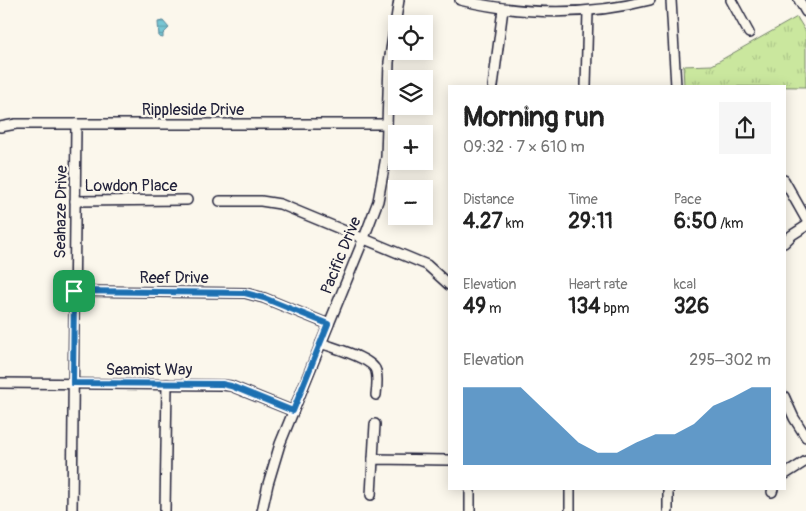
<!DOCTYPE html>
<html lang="en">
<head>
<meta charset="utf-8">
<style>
	:root { --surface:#fff; --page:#f6f6f6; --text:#222; --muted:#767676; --accent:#1f6fb2 }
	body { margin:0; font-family:Pangolin,sans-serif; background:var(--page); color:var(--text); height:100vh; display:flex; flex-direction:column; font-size:19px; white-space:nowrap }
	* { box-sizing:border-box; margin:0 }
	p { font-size:16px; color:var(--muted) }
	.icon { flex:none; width:28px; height:28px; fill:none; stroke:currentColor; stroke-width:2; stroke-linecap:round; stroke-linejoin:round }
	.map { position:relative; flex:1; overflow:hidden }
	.sheet { position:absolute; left:448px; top:85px; width:338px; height:405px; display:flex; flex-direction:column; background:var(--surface); border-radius:0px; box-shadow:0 2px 12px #0003 }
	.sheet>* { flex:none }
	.tools { position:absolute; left:388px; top:15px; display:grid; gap:10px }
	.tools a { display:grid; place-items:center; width:45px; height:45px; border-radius:0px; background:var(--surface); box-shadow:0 2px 12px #0003; font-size:25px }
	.pin { position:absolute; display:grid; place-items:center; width:42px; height:42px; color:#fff; margin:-21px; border-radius:10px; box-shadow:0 2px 8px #0006 }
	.round { display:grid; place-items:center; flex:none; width:52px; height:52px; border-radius:0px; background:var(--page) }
	.head { display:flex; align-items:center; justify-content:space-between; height:85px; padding:0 15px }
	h1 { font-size:28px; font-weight:800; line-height:38px }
	.metrics { display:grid; grid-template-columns:repeat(3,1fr); gap:8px; height:85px; padding:5px 15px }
	.metrics div { display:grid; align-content:center }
	.metrics b { font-size:21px; font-weight:800 }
	.metrics small { font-size:14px; font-weight:400 }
	.metrics p { font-size:14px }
	.chart { height:140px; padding:10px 15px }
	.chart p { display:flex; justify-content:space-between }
	.chart svg { width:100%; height:90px; margin-top:5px; fill:var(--accent); opacity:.7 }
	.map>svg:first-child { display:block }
	.grass { fill:url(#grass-tufts); stroke:#76846c }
	.water { fill:url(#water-rules); stroke:#558497 }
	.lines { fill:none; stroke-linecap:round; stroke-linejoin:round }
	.minor-casing { stroke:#22223b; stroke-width:12 }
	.minor { stroke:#fbf7ec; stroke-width:9 }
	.route-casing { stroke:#fff; stroke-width:10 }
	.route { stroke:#1f6fb2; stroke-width:6 }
	.labels { text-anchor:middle; stroke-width:4.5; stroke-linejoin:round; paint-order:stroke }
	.street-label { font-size:16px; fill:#22223b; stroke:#fbf7ec }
</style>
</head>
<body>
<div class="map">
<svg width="806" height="511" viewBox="0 0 806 511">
	<defs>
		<pattern id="grass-tufts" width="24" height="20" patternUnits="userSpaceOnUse" patternTransform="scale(1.25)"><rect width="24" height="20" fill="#cae79e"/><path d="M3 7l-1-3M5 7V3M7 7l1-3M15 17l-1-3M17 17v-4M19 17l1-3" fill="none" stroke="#adc689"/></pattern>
		<pattern id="water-rules" width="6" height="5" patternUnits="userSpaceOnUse" patternTransform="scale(1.25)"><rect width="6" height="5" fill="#77c6d4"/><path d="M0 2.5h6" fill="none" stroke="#61a0ad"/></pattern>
	</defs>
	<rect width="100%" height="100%" fill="#fbf7ec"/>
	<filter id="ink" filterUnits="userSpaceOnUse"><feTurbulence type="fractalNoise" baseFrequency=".02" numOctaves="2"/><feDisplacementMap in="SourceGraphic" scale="10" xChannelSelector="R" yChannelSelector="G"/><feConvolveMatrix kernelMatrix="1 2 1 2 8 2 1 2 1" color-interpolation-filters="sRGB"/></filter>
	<g filter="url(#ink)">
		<polygon class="grass" points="797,17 806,32 806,87 684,86 683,66 712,65"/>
		<polygon class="water" points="163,21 169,28 163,34 163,38 159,37 158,22"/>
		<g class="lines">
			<g class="minor-casing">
				<g id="minor">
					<path d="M460 0C523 15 588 16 650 0"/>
					<polyline points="671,0 676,86"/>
					<polyline points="731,0 749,33"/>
					<polyline points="799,0 806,12"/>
					<polyline points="493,86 503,9"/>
					<polyline points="586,86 588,11"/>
					<polyline points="0,127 16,124 387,124"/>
					<polyline points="784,180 806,219"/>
					<polyline points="75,201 187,200"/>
					<polyline points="220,201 261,201 280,204 427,265 449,285"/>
					<polyline points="784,243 792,235 806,226"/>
					<polyline points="74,291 245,293 264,298 328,324"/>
					<path d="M321 343C333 348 373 358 376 371 378 378 377 387 376 395"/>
					<polyline points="0,383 222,385 231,386 293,411"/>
					<polyline points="784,396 794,418 806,437"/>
					<polyline points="373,459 375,424"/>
					<polyline points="784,475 806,461"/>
					<polyline points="772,492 773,489"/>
					<polyline points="371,495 373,459 449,460"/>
					<polyline points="72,511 76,124"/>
					<polyline points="165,511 167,384"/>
					<polyline points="262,511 268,484 280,444 364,238 378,201 386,157 389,62 399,0"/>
					<polyline points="470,511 470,489"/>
					<polyline points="570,511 570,489"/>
					<polyline points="668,511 668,489"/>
				</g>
			</g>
			<use href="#minor" class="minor"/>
		</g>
	</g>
	<g class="lines" filter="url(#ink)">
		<g class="route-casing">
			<polygon id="route" points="74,291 245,293 264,298 328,324 293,411 231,386 222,384 73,383"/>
		</g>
		<use href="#route" class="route"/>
	</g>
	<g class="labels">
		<g class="street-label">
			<text x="193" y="115">Rippleside Drive</text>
			<text x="131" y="191">Lowdon Place</text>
			<text transform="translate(60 212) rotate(-89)" y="6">Seahaze Drive</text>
			<text transform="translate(340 255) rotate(-68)" y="6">Pacific Drive</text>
			<text x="174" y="283">Reef Drive</text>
			<text x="149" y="375">Seamist Way</text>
		</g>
	</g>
</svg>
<div class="tools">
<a><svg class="icon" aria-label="locate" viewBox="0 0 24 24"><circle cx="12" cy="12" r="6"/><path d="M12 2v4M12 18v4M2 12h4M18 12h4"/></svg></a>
<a><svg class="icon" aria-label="layers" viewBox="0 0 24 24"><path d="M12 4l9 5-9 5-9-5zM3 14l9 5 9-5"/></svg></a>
<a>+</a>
<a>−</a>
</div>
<div class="pin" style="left:74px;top:291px;background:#1e9e55"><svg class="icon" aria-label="arrive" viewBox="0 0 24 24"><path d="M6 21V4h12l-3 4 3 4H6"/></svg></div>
<section class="sheet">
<div class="head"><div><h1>Morning run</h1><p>09:32 · 7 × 610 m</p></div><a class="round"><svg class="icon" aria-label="share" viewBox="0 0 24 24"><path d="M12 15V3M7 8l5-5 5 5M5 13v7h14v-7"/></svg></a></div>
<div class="metrics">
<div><p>Distance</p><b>4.27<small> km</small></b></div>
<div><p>Time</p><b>29:11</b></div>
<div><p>Pace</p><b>6:50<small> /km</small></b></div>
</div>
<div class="metrics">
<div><p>Elevation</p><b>49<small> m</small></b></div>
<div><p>Heart rate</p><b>134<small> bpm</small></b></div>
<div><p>kcal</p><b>326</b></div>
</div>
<div class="chart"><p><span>Elevation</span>295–302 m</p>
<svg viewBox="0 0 160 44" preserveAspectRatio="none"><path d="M0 44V6L10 6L20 6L30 6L40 15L50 24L60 33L70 38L80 38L90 33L100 29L110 29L120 24L130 15L140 11L150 6L160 6V44z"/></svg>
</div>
</section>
</div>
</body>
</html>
